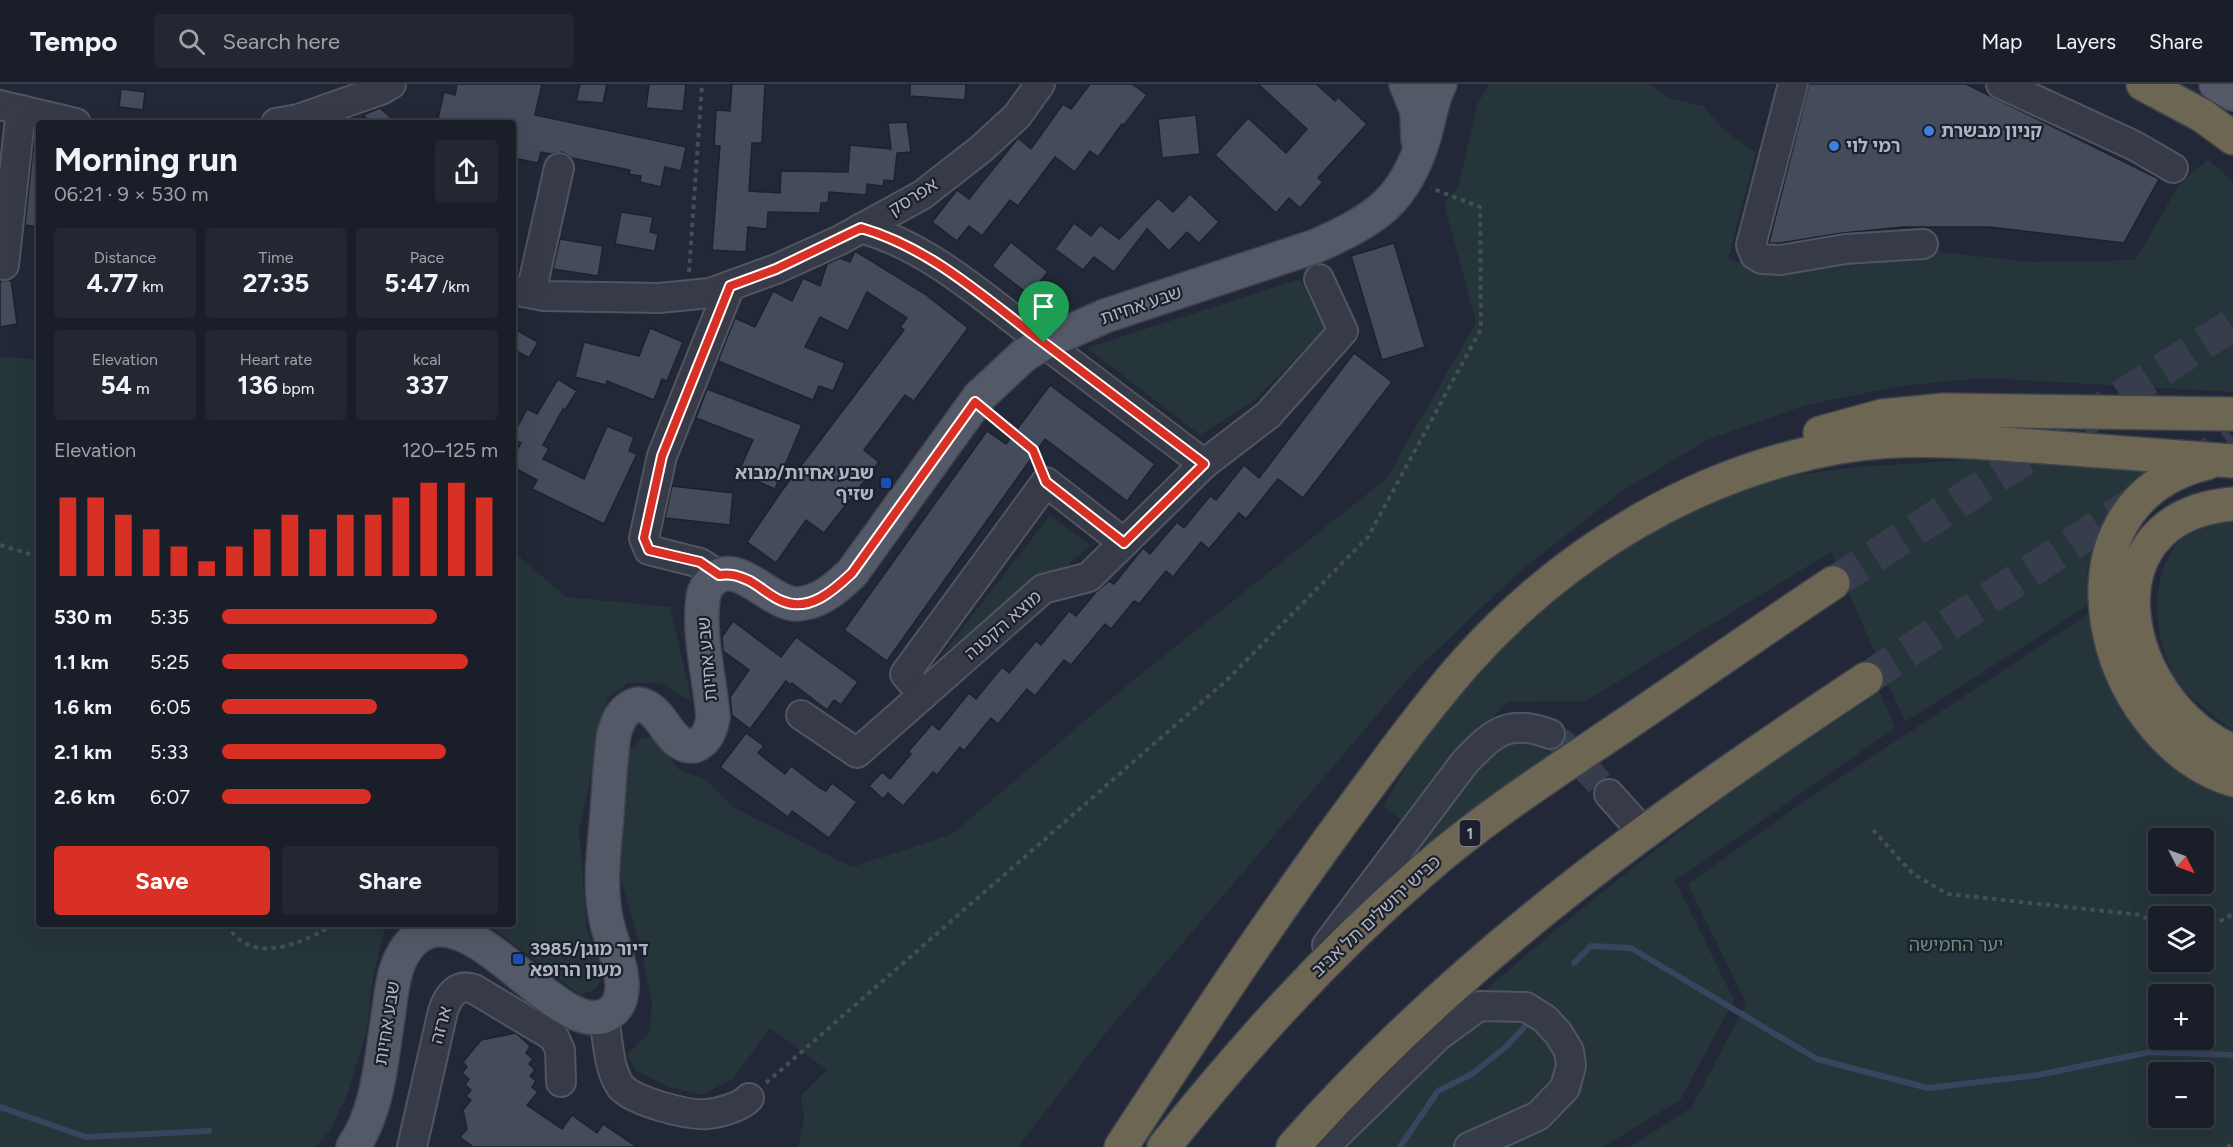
<!DOCTYPE html>
<html lang="en">
<head>
<meta charset="utf-8">
<style>
	:root { --surface:#1a1e29; --page:#232731; --text:#f1f3f6; --muted:#9fa2a8; --line:#383c46; --accent:#d93025 }
	body { margin:0; font-family:Figtree,"Noto Sans Hebrew",sans-serif; background:var(--page); color:var(--text); height:100vh; display:flex; flex-direction:column; font-size:22px; white-space:nowrap }
	* { box-sizing:border-box; margin:0 }
	p { font-size:20px; color:var(--muted) }
	.icon { flex:none; width:33px; height:33px; fill:none; stroke:currentColor; stroke-width:2; stroke-linecap:round; stroke-linejoin:round }
	.map { position:relative; flex:1; overflow:hidden }
	.panel { position:absolute; left:36px; top:36px; width:480px; height:807px; display:flex; flex-direction:column; background:var(--surface); border-radius:6px; box-shadow:0 6px 24px #0002,0 0 0 2px var(--line) }
	.panel>* { flex:none }
	.needle { width:39px; rotate:132deg }
	.tools { position:absolute; left:2148px; top:744px; display:grid; gap:12px }
	.tools a { display:grid; place-items:center; width:66px; height:66px; border-radius:6px; background:var(--surface); box-shadow:0 6px 24px #0002,0 0 0 2px var(--line); font-size:30px }
	.pin { position:absolute; display:grid; place-items:center; width:51px; height:51px; color:#fff; margin:-62px -26px; border-radius:50% 50% 50% 0; rotate:-45deg; box-shadow:0 0 6px #0007 }
	.pin .icon { rotate:45deg }
	.round { display:grid; place-items:center; flex:none; width:63px; height:63px; border-radius:6px; background:var(--page) }
	.summary { display:flex; align-items:center; justify-content:space-between; height:102px; padding:0 18px }
	h1 { font-size:33px; font-weight:700; line-height:45px }
	.metrics { display:grid; grid-template-columns:repeat(3,1fr); gap:9px; height:102px; padding:6px 18px }
	.metrics div { display:grid; align-content:center; border-radius:6px; background:var(--page); text-align:center }
	.metrics b { font-size:26px; font-weight:700 }
	.metrics small { font-size:16px; font-weight:400 }
	.metrics p { font-size:16px }
	.chart { height:168px; padding:12px 18px }
	.chart p { display:flex; justify-content:space-between }
	.chart svg { width:100%; height:108px; margin-top:6px; stroke:var(--accent); stroke-width:6 }
	.action { display:flex; gap:12px; margin-top:auto; padding:12px 18px }
	.action a { flex:1; height:69px; border-radius:6px; background:var(--accent); color:#fff; font-size:24px; font-weight:700; line-height:69px; text-align:center }
	.action a+a { background:var(--page); color:var(--text) }
	ul { padding:0 18px; list-style:none; font-size:20px }
	li { display:grid; grid-template-columns:96px 72px 1fr; align-items:center; height:45px }
	li i { height:15px; border-radius:8px; background:var(--accent) }
	header { display:flex; align-items:center; gap:36px; box-sizing:border-box; height:84px; padding:0 30px; background:var(--surface); border-bottom:2px solid var(--line) }
	header strong { font-size:28px }
	nav { display:flex; gap:33px; margin-inline-start:auto; font-size:21px }
	.search { width:420px; height:54px; background:var(--page); display:flex; align-items:center; gap:15px; box-sizing:border-box; padding:0 21px; border-radius:6px; color:var(--muted); font-size:22px }
	.map>svg:first-child { display:block }
	.green { fill:#253539; fill-rule:evenodd }
	.lines { fill:none; stroke-linecap:round; stroke-linejoin:round }
	.stream { stroke:#39445f; stroke-width:6 }
	.building { fill:#444b5b; stroke:#1d222e; stroke-width:1.5 }
	.minor-tunnel { stroke:#373d4c; stroke-width:28; stroke-dasharray:28 14; stroke-linecap:butt }
	.highway-tunnel { stroke:#373d4c; stroke-width:33; stroke-dasharray:33 16; stroke-linecap:butt }
	.minor-casing { stroke:#505562; stroke-width:32 }
	.major-casing { stroke:#3f4451; stroke-width:36 }
	.highway-casing { stroke:#3d424f; stroke-width:36 }
	.path { stroke:#425055; stroke-width:4; stroke-dasharray:4.5 4.5; stroke-linecap:butt }
	.minor { stroke:#363b47; stroke-width:28 }
	.major { stroke:#545967; stroke-width:33 }
	.highway { stroke:#6d6653; stroke-width:33 }
	.route-casing { stroke:#fff; stroke-width:12 }
	.route { stroke:#d93025; stroke-width:8 }
	.shop-dot { fill:#3f7fe0; stroke:#1b202c; stroke-width:2 }
	.transit-dot { fill:#1a4fb4; stroke:#1b202c; stroke-width:2 }
	.labels { text-anchor:middle; stroke-width:4.5; stroke-linejoin:round; paint-order:stroke }
	.shield { fill:#1b202c; stroke:#838896; stroke-width:1.5 }
	.shield-label { font-size:16px; font-weight:bold; fill:#b0b5c4 }
	.poi-label { font-size:18px; font-weight:bold; fill:#b0b5c4; stroke:#1b202c; text-anchor:start }
	.street-label { font-size:18px; fill:#b0b5c4; stroke:#1b202c }
	.park-label { font-size:18px; fill:#6a9278; stroke:#1b202c }
</style>
</head>
<body>
<header>
<strong>Tempo</strong>
<div class="search"><svg class="icon" aria-label="search" viewBox="0 0 24 24"><circle cx="10" cy="10" r="6"/><path d="M15 15l6 6"/></svg>Search here</div>
<nav><a>Map</a><a>Layers</a><a>Share</a></nav>
</header>
<div class="map">
<svg width="2233" height="1063" viewBox="0 0 2233 1063">
	<rect width="100%" height="100%" fill="#222837"/>
	<g class="green">
		<polygon points="1489,0 1649,0 1671,15 1703,22 1723,45 1756,69 1728,175 1767,186 1932,167 2028,178 2135,176 2179,101 2208,75 2233,98 2233,308 1983,294 1900,302 1806,321 1707,356 1621,408 1519,488 1413,589 1105,950 1018,1063 798,1063 804,1036 801,1012 827,986 770,944 733,995 702,1011 669,1003 635,986 627,970 650,948 652,919 643,874 619,788 626,669 640,655 651,653 668,670 679,686 704,694 733,723 852,783 952,750 1127,601 1386,395 1476,238 1444,120 1459,101 1477,21"/>
		<polygon points="1300,195 1325,245 1252,318 1200,351 1087,264"/>
		<polygon points="0,273 39,275 39,840 386,840 372,899 367,946 348,1008 331,1045 316,1063 0,1063"/>
		<path d="M1965 376 2156 384C2123 411 2098 441 2088 484 2086 495 2087 509 2087 522L1905 638 1831 468 1586 617 1507 618 1456 674 1405 739 1383 722 1439 629 1496 567 1545 521 1611 471 1695 422 1766 395 1856 383Z"/>
		<polygon points="1050,431 1090,461 1067,482 1043,490 941,572"/>
		<path d="M2233 437V647C2214 632 2193 617 2178 598 2173 592 2171 584 2168 577 2151 537 2152 472 2192 446 2202 439 2222 439 2233 437Z"/>
		<polygon points="513,467 566,513 670,523 692,618 660,599 628,599 608,614 579,746 587,847 605,889 596,905 580,911 488,840 513,840"/>
		<path d="M2088 530 2101 580 2117 610 2233 711V1063H1630L1692 1023 1746 919 1688 800 1799 721ZM2158 754H2204V800H2158ZM2158 832H2204V878H2158ZM2158 910H2204V956H2158ZM2158 988H2204V1034H2158Z"/>
		<path d="M1876 599 1895 644 1675 797 1734 916 1680 1016 1603 1063H1325C1388 1000 1450 936 1518 878 1633 779 1755 690 1876 599Z"/>
		<polygon points="1516,657 1533,657 1553,671 1426,769 1416,759 1468,692 1494,668"/>
	</g>
	<g class="lines">
		<g class="stream">
			<polyline points="1574,879 1591,862 1631,864 1817,975 1928,1004 2038,991 2150,968 2233,971"/>
			<polyline points="0,1023 86,1053 209,1047"/>
			<polyline points="1400,1063 1438,1007 1472,990 1507,962 1527,940"/>
		</g>
	</g>
	<g class="building">
		<polygon points="457,0 542,0 535,31 686,63 681,87 665,83 661,103 640,98 641,92 629,90 630,86 572,74 562,68 551,70 541,68 538,79 513,74 513,39 437,39 444,8 455,11"/>
		<polygon points="580,0 607,0 603,19 576,17"/>
		<polygon points="649,0 686,0 683,27 646,24"/>
		<polygon points="732,0 765,0 762,59 752,59 749,107 780,109 781,87 848,88 850,61 891,65 888,39 907,38 911,68 897,69 894,97 884,96 883,102 867,100 866,111 829,108 828,119 821,119 820,129 768,128 767,145 748,143 746,168 712,166 720,62 714,62 716,26 730,27"/>
		<polygon points="910,0 966,0 965,16 910,12"/>
		<polygon points="1090,0 1132,0 1147,11 1124,41 1122,40 1098,73 1090,67 1075,88 1055,73 1018,122 1010,116 982,152 969,142 957,157 932,138 957,106 969,115 1018,54 1031,65 1063,20 1071,25"/>
		<polygon points="1258,0 1316,0 1335,17 1338,13 1367,40 1318,94 1323,98 1300,124 1289,114 1276,129 1215,71 1248,34 1286,69 1307,45"/>
		<polygon points="1809,0 1966,0 2159,95 2124,159 1989,143 1904,143 1842,149 1780,159 1769,159"/>
		<polygon points="121,5 145,8 143,26 119,23"/>
		<polygon points="380,24 397,39 372,39 363,31"/>
		<polygon points="1196,31 1200,70 1162,74 1158,35"/>
		<polygon points="34,56 39,57 39,143 25,141"/>
		<polygon points="1190,110 1219,138 1199,159 1187,148 1169,167 1147,145 1114,188 1094,173 1083,186 1055,165 1074,139 1091,152 1100,141 1119,155 1158,114 1173,128"/>
		<polygon points="621,128 653,133 650,148 658,150 655,167 615,160"/>
		<polygon points="560,155 603,162 598,192 553,185"/>
		<polygon points="1011,158 1048,188 1029,211 992,182"/>
		<polygon points="1394,159 1425,263 1382,276 1351,172"/>
		<polygon points="855,167 925,210 968,244 914,317 905,311 864,366 879,378 824,449 806,436 776,479 747,458 781,408 904,246 900,243 907,234 867,208 848,247 820,233 805,263 845,279 833,307 819,302 813,316 718,277 735,234 755,243 773,207 792,217 803,194 820,202 827,180 840,174 850,178"/>
		<polygon points="11,196 17,240 0,243 0,197"/>
		<polygon points="513,244 538,258 529,274 513,265"/>
		<polygon points="650,244 683,258 667,297 662,295 654,316 607,297 606,301 575,293 584,258 639,272"/>
		<polygon points="1354,269 1392,298 1303,414 1278,395 1246,435 1239,429 1209,465 1201,458 1173,493 1166,487 1139,520 1134,517 1111,545 1105,540 1071,581 1064,576 1035,612 1027,605 998,640 991,634 964,667 960,663 937,691 933,688 903,722 888,709 883,715 869,702 882,688 890,695 911,670 908,668 932,640 939,646 969,609 976,615 1002,583 1009,589 1036,557 1041,561 1069,527 1076,532 1096,508 1109,497 1114,500 1143,464 1150,470 1177,438 1184,444 1210,412 1216,416 1244,381 1259,394"/>
		<polygon points="558,295 577,307 565,326 563,325 543,361 549,365 543,375 584,395 607,342 634,353 629,367 637,370 604,440 532,405 537,396 513,383 513,373 521,359 513,355 513,351 527,325 537,330"/>
		<polygon points="1050,301 1155,380 1127,417 1045,355 887,577 844,546 987,347 1006,360"/>
		<polygon points="707,305 802,341 775,405 738,389 753,356 696,334"/>
		<polygon points="672,402 733,409 730,441 665,434"/>
		<polygon points="733,537 781,573 796,553 858,598 841,621 834,616 827,626 792,599 790,601 786,597 750,645 732,631 730,613 749,586 723,567 722,553"/>
		<polygon points="746,649 764,662 758,669 785,690 791,682 820,704 826,707 832,699 857,718 829,754 792,727 788,733 720,683"/>
		<polygon points="516,949 530,962 526,969 533,975 529,980 535,986 530,992 536,997 532,1003 538,1008 527,1021 562,1045 572,1031 597,1049 603,1040 637,1063 473,1063 460,1053 467,1045 463,1026 471,1016 466,1012 471,1006 465,1001 469,995 462,989 467,983 463,978 481,956"/>
	</g>
	<g class="lines">
		<polyline class="minor-tunnel" points="1550,650 1566,662 1609,710"/>
		<g class="highway-tunnel">
			<polyline points="2186,385 2233,354"/>
			<polyline points="1833,499 2233,240"/>
			<polyline points="1866,595 2143,413"/>
		</g>
		<g class="minor-casing">
			<g id="minor">
				<polyline points="1793,0 1751,161 1755,171 1762,175 1781,176 1845,165 1923,160"/>
				<polyline points="2001,0 2135,62 2173,84"/>
				<polyline points="0,21 76,39"/>
				<polyline points="276,39 298,35 381,6 391,0"/>
				<path d="M861 144C928 163 981 211 1035 252 1091 295 1148 337 1204 380"/>
				<polyline points="4,181 21,26"/>
				<polyline points="513,206 544,212 659,214 710,209 776,185 840,156 922,111 981,65 1017,32 1040,0"/>
				<polyline points="531,209 559,84"/>
				<polyline points="719,491 700,479 649,466 644,454 662,372 730,202"/>
				<polyline points="923,611 905,590 1046,398 1124,459"/>
				<polyline points="801,631 857,669 1043,505 1089,493 1204,380 1268,331 1343,247 1319,195"/>
				<polyline points="1609,710 1643,748"/>
				<path d="M1327 861 1465 678C1493 649 1508 634 1550 650"/>
				<path d="M603 932C609 955 607 983 621 1003 633 1017 688 1032 707 1030 719 1029 741 1023 749 1014"/>
				<path d="M412 1063 443 927C448 912 457 899 474 905L554 953 560 966 561 998"/>
				<polyline points="1324,1063 1438,952 1479,922 1526,923 1545,935 1558,949 1569,967 1571,982 1565,1004 1538,1032 1469,1063"/>
			</g>
		</g>
		<g class="major-casing">
			<g id="major">
				<polyline points="1406,0 1417,27 1418,56"/>
				<polyline points="2216,0 2233,10"/>
				<path d="M353 1063C379 1025 381 976 388 933 392 906 393 876 413 857 471 803 560 963 610 929 637 910 611 861 606 835 599 801 604 766 607 731 609 704 610 677 614 650 618 636 623 624 638 620 665 624 667 664 694 662 707 657 711 646 713 633 710 594 698 553 703 514 704 505 708 500 714 495 739 474 772 522 798 520 821 518 836 504 852 489L979 313 1024 271 1044 259 1105 232 1316 162C1374 136 1405 118 1424 53 1430 35 1431 16 1440 0"/>
			</g>
		</g>
		<g class="highway-casing">
			<g id="highway">
				<polyline points="2143,0 2203,32 2233,54"/>
				<polyline points="1820,349 1882,332 1944,326 2233,330"/>
				<path d="M2207 379C2041 419 2098 654 2233 696"/>
				<path d="M2233 420C2080 433 2122 620 2233 667"/>
				<path d="M1121 1063C1193 953 1265 843 1343 737 1383 683 1422 628 1466 578 1565 467 1699 386 1846 362 1907 352 1971 358 2032 362 2099 367 2166 372 2233 377"/>
				<path d="M1164 1063C1243 963 1328 869 1424 786 1486 732 1555 688 1623 642 1693 595 1762 546 1833 499"/>
				<path d="M1293 1063C1460 874 1657 733 1866 595"/>
			</g>
		</g>
		<g class="path">
			<polyline points="689,188 702,0"/>
			<polyline points="994,334 1033,366 1037,376"/>
			<polyline points="0,461 39,473"/>
			<polyline points="1873,746 1913,790 1948,810 2141,831 2158,842"/>
			<path d="M227 840C250 884 303 859 335 840"/>
			<polyline points="2204,846 2233,830"/>
			<polyline points="766,999 1227,596 1368,453 1481,245 1480,123 1431,104"/>
			<polyline points="2227,1063 2233,1060"/>
		</g>
		<use href="#minor" class="minor"/>
		<use href="#major" class="major"/>
		<use href="#highway" class="highway"/>
	</g>
	<g class="lines">
		<g class="route-casing">
			<path id="route" d="M861 144C928 163 981 211 1035 252 1091 295 1148 337 1204 380L1124 459 1046 398 1033 366 975 318 852 489C834 506 809 529 782 517 771 513 761 503 750 497 739 492 731 489 719 491L700 478 649 466 644 454 662 372 730 202 776 185Z"/>
		</g>
		<use href="#route" class="route"/>
	</g>
	<g class="shop-dot">
		<circle cx="1929" cy="47" r="6"/>
		<circle cx="1834" cy="62" r="6"/>
	</g>
	<g class="transit-dot">
		<rect x="880" y="393" width="12" height="12" rx="3"/>
		<rect x="512" y="869" width="12" height="12" rx="3"/>
	</g>
	<g class="labels">
		<rect class="shield" x="1459.5" y="736" width="21" height="26" rx="4.5"/>
		<g class="shield-label">
			<text x="1470" y="755">1</text>
		</g>
		<g class="poi-label">
			<text x="1941" y="53">קניון מבשרת</text>
			<text x="1846" y="68">רמי לוי</text>
			<text x="874" y="395" text-anchor="end">שבע אחיות/מבוא<tspan x="874" dy="21">שזיף</tspan></text>
			<text x="530" y="871">3985/דיור מוגן<tspan x="530" dy="21">מעון הרופא</tspan></text>
		</g>
		<g class="street-label">
			<text transform="translate(913 113) rotate(-32)" y="6">אפרסק</text>
			<text transform="translate(1141 221) rotate(-19)" y="6">שבע אחיות</text>
			<text transform="translate(1003 541) rotate(-41)" y="6">מוצא הקטנה</text>
			<text transform="translate(707 575) rotate(-95)" y="6">שבע אחיות</text>
			<text transform="translate(1376 832) rotate(-43)" y="6">כביש ירושלים תל אביב</text>
			<text transform="translate(387 939) rotate(-81)" y="6">שבע אחיות</text>
			<text transform="translate(441 941) rotate(-75)" y="6">ארזה</text>
		</g>
		<g class="park-label">
			<text x="1956" y="867">יער החמישה</text>
		</g>
	</g>
</svg>
<div class="tools">
<a><svg class="needle" viewBox="-14 -14 28 28"><path d="M0-13l5 13h-10z" fill="#e53935"/><path d="M0 13l5-13h-10z" fill="#9fa2a8"/></svg></a>
<a><svg class="icon" aria-label="layers" viewBox="0 0 24 24"><path d="M12 4l9 5-9 5-9-5zM3 14l9 5 9-5"/></svg></a>
<a>+</a>
<a>−</a>
</div>
<div class="pin" style="left:1044px;top:259px;background:#1e9e55"><svg class="icon" aria-label="arrive" viewBox="0 0 24 24"><path d="M6 21V4h12l-3 4 3 4H6"/></svg></div>
<section class="panel">
<div class="summary"><div><h1>Morning run</h1><p>06:21 · 9 × 530 m</p></div><a class="round"><svg class="icon" aria-label="share" viewBox="0 0 24 24"><path d="M12 15V3M7 8l5-5 5 5M5 13v7h14v-7"/></svg></a></div>
<div class="metrics">
<div><p>Distance</p><b>4.77<small> km</small></b></div>
<div><p>Time</p><b>27:35</b></div>
<div><p>Pace</p><b>5:47<small> /km</small></b></div>
</div>
<div class="metrics">
<div><p>Elevation</p><b>54<small> m</small></b></div>
<div><p>Heart rate</p><b>136<small> bpm</small></b></div>
<div><p>kcal</p><b>337</b></div>
</div>
<div class="chart"><p><span>Elevation</span>120–125 m</p>
<svg viewBox="0 0 160 44" preserveAspectRatio="none"><path d="M5 44V12M15 44V12M25 44V19M35 44V25M45 44V32M55 44V38M65 44V32M75 44V25M85 44V19M95 44V25M105 44V19M115 44V19M125 44V12M135 44V6M145 44V6M155 44V12"/></svg>
</div>
<ul>
<li><b>530 m</b>5:35<i style="width:78%"></i></li>
<li><b>1.1 km</b>5:25<i style="width:89%"></i></li>
<li><b>1.6 km</b>6:05<i style="width:56%"></i></li>
<li><b>2.1 km</b>5:33<i style="width:81%"></i></li>
<li><b>2.6 km</b>6:07<i style="width:54%"></i></li>
</ul>
<div class="action"><a>Save</a><a>Share</a></div>
</section>
</div>
</body>
</html>
